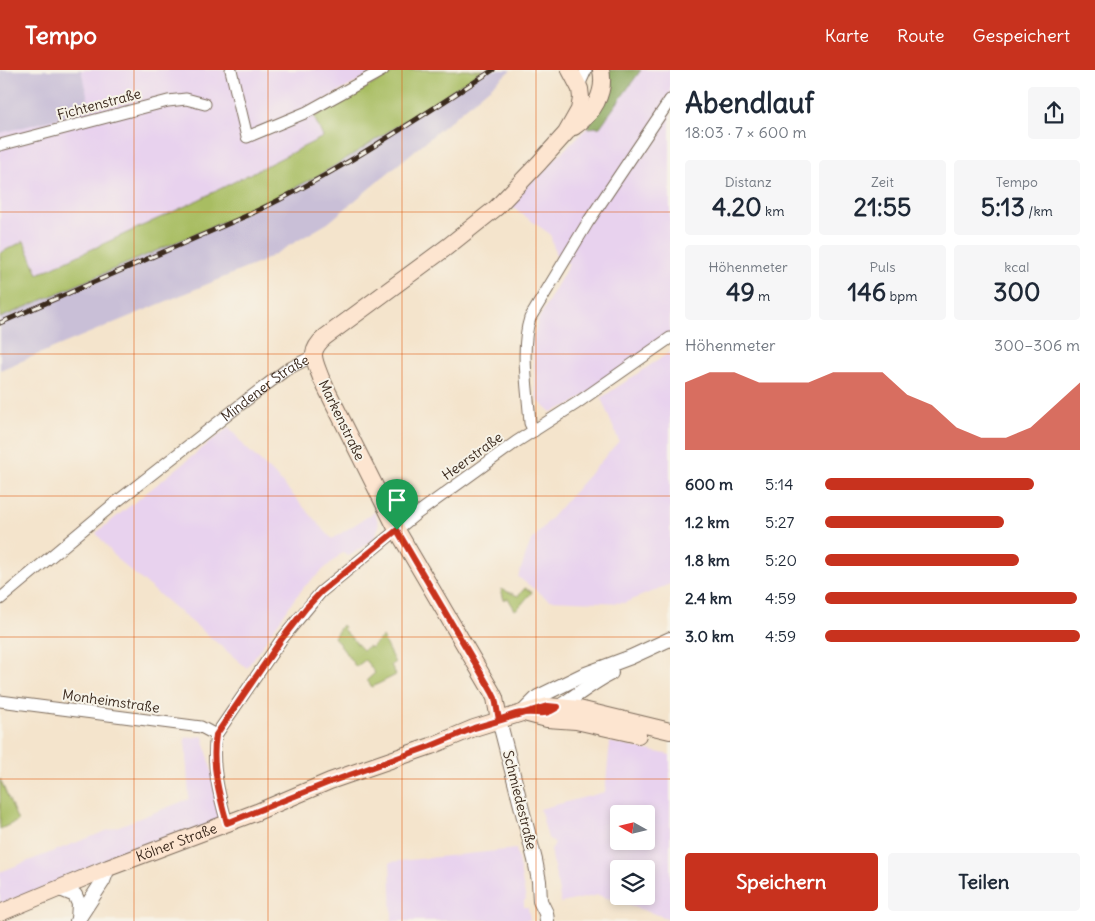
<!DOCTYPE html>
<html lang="de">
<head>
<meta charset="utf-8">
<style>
	:root { --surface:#fff; --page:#f6f6f7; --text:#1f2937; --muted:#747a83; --accent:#c8321e }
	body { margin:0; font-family:Delius,sans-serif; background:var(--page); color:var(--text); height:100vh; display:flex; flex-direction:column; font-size:19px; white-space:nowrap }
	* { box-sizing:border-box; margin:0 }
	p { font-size:16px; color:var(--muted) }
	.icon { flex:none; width:28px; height:28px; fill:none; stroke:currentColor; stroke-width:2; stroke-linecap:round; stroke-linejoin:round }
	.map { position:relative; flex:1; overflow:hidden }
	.drawer { display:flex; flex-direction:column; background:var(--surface); width:425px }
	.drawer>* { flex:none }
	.needle { width:32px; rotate:278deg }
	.fabs { position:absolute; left:610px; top:735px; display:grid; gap:10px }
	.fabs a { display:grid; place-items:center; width:45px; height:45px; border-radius:5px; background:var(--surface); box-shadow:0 2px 8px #0003; font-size:25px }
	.pin { position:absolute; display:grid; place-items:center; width:42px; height:42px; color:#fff; margin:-51px -21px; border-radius:50% 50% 50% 0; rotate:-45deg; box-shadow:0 0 5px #0007 }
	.pin .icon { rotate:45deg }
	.round { display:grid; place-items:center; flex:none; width:52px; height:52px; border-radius:5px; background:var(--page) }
	.head { display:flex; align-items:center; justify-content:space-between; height:85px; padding:0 15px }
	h1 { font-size:28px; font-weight:700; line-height:38px }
	.stats { display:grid; grid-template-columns:repeat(3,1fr); gap:8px; height:85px; padding:5px 15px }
	.stats div { display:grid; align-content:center; border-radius:5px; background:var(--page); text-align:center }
	.stats b { font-size:25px; font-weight:700 }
	.stats small { font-size:14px; font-weight:400 }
	.stats p { font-size:14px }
	.chart { height:140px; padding:10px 15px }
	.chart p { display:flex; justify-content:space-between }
	.chart svg { width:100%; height:90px; margin-top:5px; fill:var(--accent); opacity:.7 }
	.cta { display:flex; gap:10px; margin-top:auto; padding:10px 15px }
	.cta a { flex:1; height:58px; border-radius:5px; background:var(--accent); color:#fff; font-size:20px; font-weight:700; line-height:58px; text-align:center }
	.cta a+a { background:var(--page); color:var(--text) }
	ul { padding:0 15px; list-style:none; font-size:16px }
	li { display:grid; grid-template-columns:80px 60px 1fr; align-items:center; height:38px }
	li i { height:12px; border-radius:6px; background:var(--accent) }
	header { display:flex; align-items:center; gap:30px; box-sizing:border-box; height:70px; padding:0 25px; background:var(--accent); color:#fff }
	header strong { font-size:24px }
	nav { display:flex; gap:28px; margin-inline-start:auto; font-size:18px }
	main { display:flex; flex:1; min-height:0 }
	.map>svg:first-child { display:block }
	.built { fill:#e8d2ee; fill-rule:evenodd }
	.industrial { fill:#c9bfd7 }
	.green { fill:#a8bd62; stroke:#727440 }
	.forest { fill:#86a458; stroke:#60673b }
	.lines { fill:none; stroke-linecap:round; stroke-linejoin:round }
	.minor-casing { stroke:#7c6b5b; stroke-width:13 }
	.tertiary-casing { stroke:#7c6b5b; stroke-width:16 }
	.secondary-casing { stroke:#7c6b5b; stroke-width:18 }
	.minor { stroke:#fff; stroke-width:11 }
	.tertiary { stroke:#fff; stroke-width:14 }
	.secondary { stroke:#fde5d0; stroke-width:16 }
	.rail-casing { stroke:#3b2a1e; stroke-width:5 }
	.rail { stroke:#f7f3e8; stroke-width:3; stroke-dasharray:9; stroke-linecap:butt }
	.route-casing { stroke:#fff; stroke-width:10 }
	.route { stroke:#c8321e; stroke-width:6 }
	.grid { fill:none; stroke:#df570d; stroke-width:1; stroke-opacity:0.55 }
	.labels { text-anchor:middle; stroke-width:4; stroke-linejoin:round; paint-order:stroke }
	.street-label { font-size:14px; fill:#3b2a1e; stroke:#f7f3e8 }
</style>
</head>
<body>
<header>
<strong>Tempo</strong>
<nav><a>Karte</a><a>Route</a><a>Gespeichert</a></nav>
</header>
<main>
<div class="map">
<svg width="670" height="851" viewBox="0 0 670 851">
	<rect width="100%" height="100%" fill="#f7f3e8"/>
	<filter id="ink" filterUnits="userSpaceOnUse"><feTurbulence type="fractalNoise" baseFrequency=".02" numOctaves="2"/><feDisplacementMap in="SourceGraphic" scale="10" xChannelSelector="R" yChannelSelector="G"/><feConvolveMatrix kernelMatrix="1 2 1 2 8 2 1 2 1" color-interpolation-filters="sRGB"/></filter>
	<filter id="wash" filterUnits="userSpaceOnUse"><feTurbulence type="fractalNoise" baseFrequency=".0096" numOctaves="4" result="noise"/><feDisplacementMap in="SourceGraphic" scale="20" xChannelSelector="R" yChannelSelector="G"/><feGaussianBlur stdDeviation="1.12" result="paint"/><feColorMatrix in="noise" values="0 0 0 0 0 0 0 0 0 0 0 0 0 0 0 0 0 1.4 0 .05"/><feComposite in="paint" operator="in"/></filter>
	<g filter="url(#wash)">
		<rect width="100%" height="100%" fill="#f4e4cc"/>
		<g class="built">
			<polygon points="0,0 378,0 319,33 314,47 324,67 192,133 38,205 24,171 0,183"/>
			<polygon points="640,0 670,0 670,265 572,334 551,342 537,330 532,271 539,248 569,194 556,186 550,164 508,134 587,58 600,56"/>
			<polygon points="670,282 670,514 624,533 549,530 518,507 531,471 619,371 601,328"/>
			<polygon points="229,357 245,377 276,406 332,469 375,442 379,456 374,469 349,486 343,482 305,516 295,528 247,598 119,491 96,463"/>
			<polygon points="203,666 222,742 213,755 0,834 0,802 189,729 185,668"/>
			<path d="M610 672 670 685V849L598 825 561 833 551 780 555 774 548 768 540 739 605 722ZM619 744H646V771H619ZM619 799H646V826H619Z"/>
			<polygon points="516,779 526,830 524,830 524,837 528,837 530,850 392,851 390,792"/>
		</g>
		<g class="industrial">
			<polygon points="0,0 81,0 91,40 0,63"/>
			<polygon points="479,0 511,0 328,153 261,192 0,300 0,245"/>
		</g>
		<g class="green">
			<polygon points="398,0 483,0 363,78 321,104 285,123 244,143 0,248 0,183 24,171 38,204 192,133 323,67 314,47"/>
			<polygon points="525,518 532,522 520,536 515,540 508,528 504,530 501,519 518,526"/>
			<polygon points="342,555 344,557 343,559 363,580 368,576 371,578 382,567 395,593 391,595 396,605 372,617 367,610 375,603 365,590 356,597 334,567"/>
			<polygon points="0,709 18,751 0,759"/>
		</g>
		<polygon class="forest" points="609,0 641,0 600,57 587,58 601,38"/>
	</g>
	<g filter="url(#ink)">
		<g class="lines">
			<g class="minor-casing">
				<g id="minor">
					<polyline points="231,0 247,67 307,42 383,0"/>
					<polyline points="580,19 581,11 586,0"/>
					<polyline points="0,75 168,31 186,29 205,34"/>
					<path d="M534 361 530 353C528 321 520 279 530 248L588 152 670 30"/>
					<path id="s1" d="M0 529 115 433 244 332 286 300 313 286"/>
					<polyline points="0,631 201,657 216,665"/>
					<path d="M227 753C219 725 211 694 216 665L281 570 321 522 415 445 516 372 577 333 670 268"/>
				</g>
			</g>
			<g class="tertiary-casing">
				<g id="tertiary">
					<path d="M556 639C575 627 591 613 611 603"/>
					<polyline points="522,643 538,627 583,605 631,587 670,569"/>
					<polyline points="499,650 535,790 539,811 540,831 546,843 547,851"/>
					<polyline points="55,820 63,820 75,825 79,834 78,850"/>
					<polyline points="77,851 103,811 108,798"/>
				</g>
			</g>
			<g class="secondary-casing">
				<g id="secondary">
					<path d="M574 57C593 44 606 23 601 0"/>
					<polyline points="524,643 547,649 576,651 638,665"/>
					<path d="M499 650 495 628 492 622 397 460 321 308C314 289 308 282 325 267L447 177 496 138 539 93 566 63 579 40 581 28 580 19 570 0"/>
					<path id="s2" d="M0 843 108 798 257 742 330 711 431 676 474 658 522 643 548 636 579 639 670 661"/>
				</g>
			</g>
			<use href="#minor" class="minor"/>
			<use href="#tertiary" class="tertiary"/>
			<use href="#secondary" class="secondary"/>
			<g class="rail-casing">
				<path id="rail" d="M0 253 246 146C333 106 412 52 493 0"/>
			</g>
			<use href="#rail" class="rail"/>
		</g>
	</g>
	<g class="lines" filter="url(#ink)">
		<g class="route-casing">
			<path id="route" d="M397 460 321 522 306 538 281 570 216 665C211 694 219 725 227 753L330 712 431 676 474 658 548 636 558 637C541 648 541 641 523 643 515 643 507 647 499 650L495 628 492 622 397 460"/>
		</g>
		<use href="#route" class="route"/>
	</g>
	<path class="grid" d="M134 0V851M268 0V851M402 0V851M536 0V851M0 142H670M0 284H670M0 426H670M0 567H670M0 709H670"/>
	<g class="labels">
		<g class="street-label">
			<text transform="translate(99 34) rotate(-15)" y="5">Fichtenstraße</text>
			<text dy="5" stroke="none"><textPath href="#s1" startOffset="339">Mindener Straße</textPath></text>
			<text transform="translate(342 350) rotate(64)" y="5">Markenstraße</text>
			<text transform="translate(472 386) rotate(-36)" y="5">Heerstraße</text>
			<text transform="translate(111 631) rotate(8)" y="5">Monheimstraße</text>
			<text transform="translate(520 730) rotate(76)" y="5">Schmiedestraße</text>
			<text dy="5" stroke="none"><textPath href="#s2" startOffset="190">Kölner Straße</textPath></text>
		</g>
	</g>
</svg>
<div class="fabs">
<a><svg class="needle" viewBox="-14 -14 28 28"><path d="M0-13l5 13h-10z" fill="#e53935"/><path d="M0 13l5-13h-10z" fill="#747a83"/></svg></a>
<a><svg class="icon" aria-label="layers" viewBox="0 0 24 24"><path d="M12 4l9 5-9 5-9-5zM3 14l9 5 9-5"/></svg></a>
</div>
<div class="pin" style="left:397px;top:460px;background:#1e9e55"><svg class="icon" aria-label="arrive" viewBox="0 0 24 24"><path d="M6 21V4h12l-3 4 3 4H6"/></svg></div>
</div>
<section class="drawer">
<div class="head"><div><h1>Abendlauf</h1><p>18:03 · 7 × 600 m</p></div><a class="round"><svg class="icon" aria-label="share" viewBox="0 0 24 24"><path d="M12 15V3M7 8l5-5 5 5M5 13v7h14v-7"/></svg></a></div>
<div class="stats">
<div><p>Distanz</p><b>4.20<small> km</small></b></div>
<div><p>Zeit</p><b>21:55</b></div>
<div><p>Tempo</p><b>5:13<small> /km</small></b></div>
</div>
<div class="stats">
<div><p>Höhenmeter</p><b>49<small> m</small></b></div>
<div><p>Puls</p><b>146<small> bpm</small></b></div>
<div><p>kcal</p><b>300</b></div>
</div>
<div class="chart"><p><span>Höhenmeter</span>300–306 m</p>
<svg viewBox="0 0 160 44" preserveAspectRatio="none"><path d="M0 44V11L10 6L20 6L30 11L40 11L50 11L60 6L70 6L80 6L90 17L100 22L110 33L120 38L130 38L140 33L150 22L160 11V44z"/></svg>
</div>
<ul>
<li><b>600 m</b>5:14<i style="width:82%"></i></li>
<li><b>1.2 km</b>5:27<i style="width:70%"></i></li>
<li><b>1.8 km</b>5:20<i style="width:76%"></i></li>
<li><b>2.4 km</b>4:59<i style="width:99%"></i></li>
<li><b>3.0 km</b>4:59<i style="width:100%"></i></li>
</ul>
<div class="cta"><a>Speichern</a><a>Teilen</a></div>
</section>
</main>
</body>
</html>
